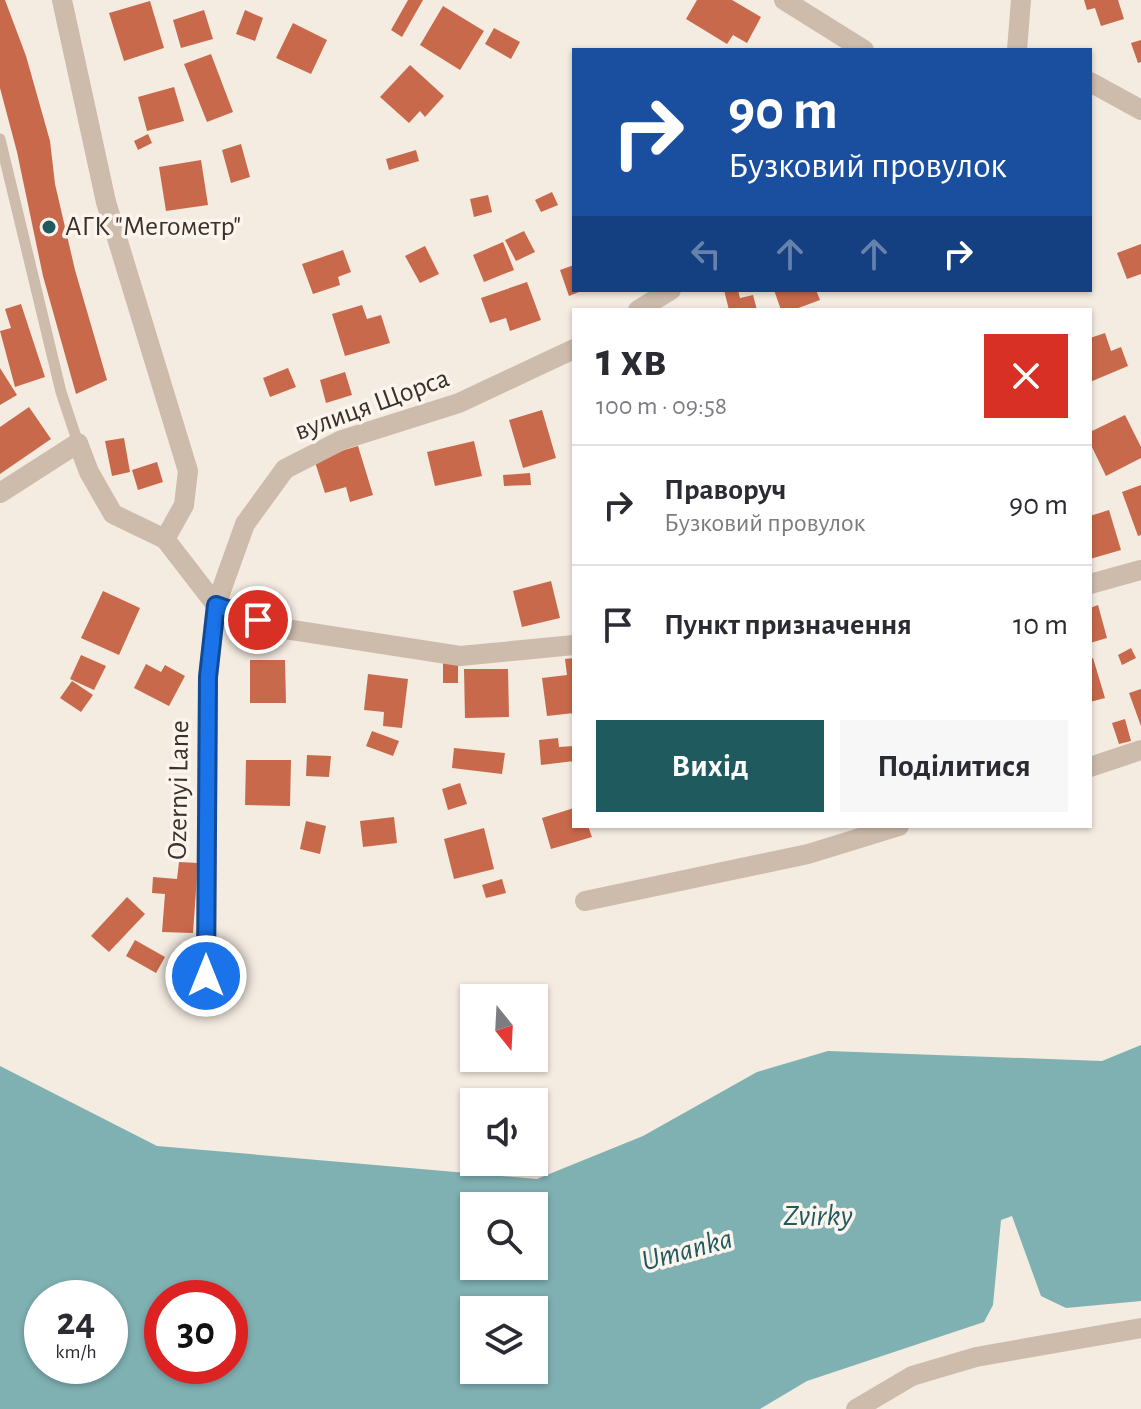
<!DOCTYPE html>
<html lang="uk">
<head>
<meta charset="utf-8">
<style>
  :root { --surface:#fff; --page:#f7f7f7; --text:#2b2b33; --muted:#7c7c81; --line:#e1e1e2; --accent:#1f5a5e }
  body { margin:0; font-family:"Alegreya Sans",sans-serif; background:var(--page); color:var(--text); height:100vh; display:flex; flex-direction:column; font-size:30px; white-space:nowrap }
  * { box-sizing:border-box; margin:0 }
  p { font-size:26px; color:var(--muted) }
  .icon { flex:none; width:44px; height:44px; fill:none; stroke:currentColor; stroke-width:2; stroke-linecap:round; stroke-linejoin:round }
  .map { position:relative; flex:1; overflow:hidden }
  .drawer { position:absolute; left:572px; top:308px; width:520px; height:520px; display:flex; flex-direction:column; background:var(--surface); border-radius:0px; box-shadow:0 2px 6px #0004 }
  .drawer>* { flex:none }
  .guide { position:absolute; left:572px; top:48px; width:520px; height:244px; border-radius:0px; box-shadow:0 2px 6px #0004; background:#1a4fa0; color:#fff; overflow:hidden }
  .needle { width:52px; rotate:162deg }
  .tools { position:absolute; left:460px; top:984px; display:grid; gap:16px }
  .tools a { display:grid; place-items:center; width:88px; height:88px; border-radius:0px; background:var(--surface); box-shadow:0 2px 6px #0004; font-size:40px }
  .speed { position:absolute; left:24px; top:1280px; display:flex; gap:16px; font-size:40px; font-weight:700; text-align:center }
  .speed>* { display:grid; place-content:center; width:104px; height:104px; border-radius:50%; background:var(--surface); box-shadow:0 2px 6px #0004; line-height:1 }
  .speed small { font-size:20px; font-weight:400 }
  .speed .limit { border:12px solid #d22; background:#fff; color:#111 }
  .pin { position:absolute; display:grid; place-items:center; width:68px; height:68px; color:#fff; margin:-34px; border:4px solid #fff; border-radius:50%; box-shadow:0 2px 8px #0007 }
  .me { position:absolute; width:88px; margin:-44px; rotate:0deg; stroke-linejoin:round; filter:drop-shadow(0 0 6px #0008) }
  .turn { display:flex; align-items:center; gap:28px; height:168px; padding:0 24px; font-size:36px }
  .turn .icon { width:104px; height:104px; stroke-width:2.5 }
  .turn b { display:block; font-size:56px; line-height:68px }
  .lanes { display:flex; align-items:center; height:76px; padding:0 24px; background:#0003; justify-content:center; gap:40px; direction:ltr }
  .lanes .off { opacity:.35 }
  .round { display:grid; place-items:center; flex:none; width:84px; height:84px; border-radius:0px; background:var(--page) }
  .head { display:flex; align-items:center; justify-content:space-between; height:136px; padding:0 24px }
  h1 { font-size:48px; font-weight:600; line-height:60px }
  .action { display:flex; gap:16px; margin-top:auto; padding:16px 24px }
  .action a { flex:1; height:92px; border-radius:0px; background:var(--accent); color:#fff; font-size:32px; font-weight:600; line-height:92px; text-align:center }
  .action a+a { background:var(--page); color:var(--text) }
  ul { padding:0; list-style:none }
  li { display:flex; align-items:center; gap:24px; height:120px; padding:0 24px; border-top:2px solid var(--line) }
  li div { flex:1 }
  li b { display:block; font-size:30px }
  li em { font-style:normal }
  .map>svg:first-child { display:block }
</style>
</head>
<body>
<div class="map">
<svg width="1141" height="1409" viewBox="0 0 1141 1409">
  <rect width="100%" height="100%" fill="#f4ebe1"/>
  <path fill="#7fb0b2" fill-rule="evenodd" d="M1141 1045V1301L1066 1308 1041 1296 1012 1216 1001 1220 993 1305 984 1322 807 1381 760 1409H0V1066L157 1146 537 1179 643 1136 757 1072 828 1051 1102 1061ZM474 1206H534V1266H474ZM42 1298H110V1366H42ZM162 1298H230V1366H162ZM474 1310H534V1370H474Z"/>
  <g fill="#c8694b">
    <path d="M0 0H5L26 56 50 141 55 184 75 270 107 380 76 394 43 276 17 152 0 88Z"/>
    <path d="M408 0H423L402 37 391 30Z"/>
    <path d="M697 0H732L761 17 747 43 733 35 727 44 686 19Z"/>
    <path d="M1084 0H1118L1124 19 1101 26 1095 8 1087 10Z"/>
    <path d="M150 1 164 48 124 61 109 13Z"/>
    <path d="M443 6 484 31 460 70 420 45Z"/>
    <path d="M204 10 213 39 181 48 173 20Z"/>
    <path d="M245 10 263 18 255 41 236 34Z"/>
    <path d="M293 23 327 40 311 74 276 58Z"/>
    <path d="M494 28 520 42 511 59 485 44Z"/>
    <path d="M1141 40V62L1138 63 1131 43Z"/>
    <path d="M211 54 233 112 207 122 184 64Z"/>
    <path d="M410 65 444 96 425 117 420 111 409 123 380 97Z"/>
    <path d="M174 87 184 121 147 131 138 97Z"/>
    <path d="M148 134 152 143 138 150 134 141Z"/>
    <path d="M241 144 250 177 231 183 222 150Z"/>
    <path d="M416 150 419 161 389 170 386 159Z"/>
    <path d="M201 160 208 205 166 211 159 167Z"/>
    <path d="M552 192 558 205 541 212 535 200Z"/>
    <path d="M488 195 492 212 474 217 470 199Z"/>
    <path d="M524 231 535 252 516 261 505 240Z"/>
    <path d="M503 242 514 270 484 282 473 255Z"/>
    <path d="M1141 244V274L1127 279 1117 253Z"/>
    <path d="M425 246 439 274 420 283 405 256Z"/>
    <path d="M343 250 351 272 338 277 340 285 313 294 302 264Z"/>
    <path d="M574 265V290H584L569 296 560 270Z"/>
    <path d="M527 282 541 320 510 331 506 318 490 323 481 298Z"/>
    <path d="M724 290H738L740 298 753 295 757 310H729Z"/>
    <path d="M774 290H816L820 300 793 310H781Z"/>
    <path d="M21 304 45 377 15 387 0 331 11 328 5 309Z"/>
    <path d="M362 305 367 319 381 315 390 343 345 356 332 314Z"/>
    <path d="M1105 333 1111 351 1121 347 1128 366 1090 382V338Z"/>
    <path d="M0 368 17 395 0 405Z"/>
    <path d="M288 368 296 387 270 397 263 378Z"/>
    <path d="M345 372 352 395 326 403 320 380Z"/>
    <path d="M29 407 51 439 0 474V427Z"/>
    <path d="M542 410 556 458 523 468 509 420Z"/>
    <path d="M1125 415 1141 447V458L1106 476 1090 443V432Z"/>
    <path d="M124 438 130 472 112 476 105 441Z"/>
    <path d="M474 441 482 476 435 486 427 452Z"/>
    <path d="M358 446 373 495 350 502 346 487 325 493 314 459Z"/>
    <path d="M157 462 163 482 138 490 132 470Z"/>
    <path d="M530 473 531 485 504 486 503 475Z"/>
    <path d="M1141 485V535L1138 536 1122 492Z"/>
    <path d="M1109 510 1121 550 1090 559V516Z"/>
    <path d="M551 581 560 618 522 627 513 591Z"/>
    <path d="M103 591 140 608 119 655 81 638Z"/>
    <path d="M1098 605 1107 638 1090 643V608Z"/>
    <path d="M1131 648 1136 658 1122 665 1118 655Z"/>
    <path d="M81 655 106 666 94 690 70 679Z"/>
    <path d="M574 658V713L547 716 542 678 567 675 565 659Z"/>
    <path d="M1093 658 1105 698 1090 702V659Z"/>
    <path d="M250 660H285L286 703H250Z"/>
    <rect x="443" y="662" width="15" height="21"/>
    <path d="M146 664 161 672 165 665 185 676 169 706 134 688Z"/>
    <path d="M464 669H508L509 717 465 718Z"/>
    <path d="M368 674 408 679 402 728 383 726 384 712 364 710Z"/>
    <path d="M72 681 93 695 81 712 60 698Z"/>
    <path d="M1141 689V726L1129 693Z"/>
    <path d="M1125 719 1131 741 1119 744 1112 723Z"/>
    <path d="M372 731 399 741 393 756 366 746Z"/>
    <path d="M558 738 559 747 574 746V761L541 765 539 740Z"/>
    <path d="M454 748 505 753 502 774 452 768Z"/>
    <path d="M307 755 331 756 329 777 306 776Z"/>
    <path d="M246 760H291L290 806 245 805Z"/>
    <path d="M460 783 467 804 448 810 442 789Z"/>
    <path d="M574 808V826H588L592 837 551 849 542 818Z"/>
    <path d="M394 817 397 843 363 847 360 821Z"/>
    <path d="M306 821 326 826 320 854 300 849Z"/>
    <path d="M484 828 494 869 454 879 444 839Z"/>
    <path d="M179 862 198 863 193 933 162 932 165 894 152 893 153 877 177 879Z"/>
    <path d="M502 879 506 893 486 898 482 885Z"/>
    <path d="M127 897 145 914 109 952 91 936Z"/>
    <path d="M135 940 165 957 156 973 126 956Z"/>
  </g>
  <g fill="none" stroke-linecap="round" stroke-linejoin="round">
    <path stroke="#cdbbac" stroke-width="11" d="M0 139 61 392 78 443"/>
    <g stroke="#cdbbac" stroke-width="20">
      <path d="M62 0 106 202 188 471 184 505 165 539"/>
      <path d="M784 0 864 50"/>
      <path d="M1017 50 1021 0"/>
      <path d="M1090 82 1141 110"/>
      <path d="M638 310 671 290"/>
      <path d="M0 493 78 443 89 472 113 514 165 539 216 605 279 628 460 656 574 645"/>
      <path d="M1090 584 1141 570"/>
      <path d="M1090 767 1141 750"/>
      <path d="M585 901 808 854 899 826"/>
      <path d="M206 976 208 677 216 605 245 524 285 469 342 440 459 403 574 349"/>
      <path d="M856 1409 912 1376 976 1357 1141 1328"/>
    </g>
  </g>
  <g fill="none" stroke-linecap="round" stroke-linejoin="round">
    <g stroke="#114b97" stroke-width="20">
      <path id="route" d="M206 976 208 677 216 605 258 620"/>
    </g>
    <use href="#route" stroke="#1a73e8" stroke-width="14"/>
  </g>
  <circle fill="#1f5a5e" stroke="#fbf5ee" stroke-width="3" cx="49" cy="227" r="8"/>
  <g text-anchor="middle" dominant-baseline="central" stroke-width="7" stroke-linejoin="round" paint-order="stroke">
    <g font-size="28" fill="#3b302b" stroke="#fbf5ee" text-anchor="start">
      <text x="65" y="227">АГК "Мегометр"</text>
    </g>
    <g font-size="28" fill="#3b302b" stroke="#fbf5ee">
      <text transform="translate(372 405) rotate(-20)">вулиця Щорса</text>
      <text transform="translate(179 790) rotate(-89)">Ozernyi Lane</text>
    </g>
    <g font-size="30" font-style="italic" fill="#1f5a5e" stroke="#fbf5ee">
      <text x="818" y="1216">Zvirky</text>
      <text transform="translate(687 1250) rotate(-15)">Umanka</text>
    </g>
  </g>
</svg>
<div class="tools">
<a><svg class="needle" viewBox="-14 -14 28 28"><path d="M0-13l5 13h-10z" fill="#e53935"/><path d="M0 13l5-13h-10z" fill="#7c7c81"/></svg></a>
<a><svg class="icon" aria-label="sound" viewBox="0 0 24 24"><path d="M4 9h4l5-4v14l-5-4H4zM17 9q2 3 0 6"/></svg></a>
<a><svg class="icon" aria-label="search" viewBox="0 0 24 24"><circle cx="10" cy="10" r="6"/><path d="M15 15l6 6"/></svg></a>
<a><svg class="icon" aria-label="layers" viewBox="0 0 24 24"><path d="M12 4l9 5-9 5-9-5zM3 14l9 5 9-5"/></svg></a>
</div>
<div class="speed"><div>24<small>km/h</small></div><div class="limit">30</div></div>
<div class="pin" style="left:258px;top:620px;background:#d93025"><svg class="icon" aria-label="arrive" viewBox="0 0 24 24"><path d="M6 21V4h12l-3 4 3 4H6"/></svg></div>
<svg class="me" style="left:206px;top:976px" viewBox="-20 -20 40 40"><circle r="17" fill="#1a73e8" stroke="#fff" stroke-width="3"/><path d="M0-11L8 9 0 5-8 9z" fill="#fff"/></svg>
<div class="guide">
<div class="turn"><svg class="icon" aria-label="right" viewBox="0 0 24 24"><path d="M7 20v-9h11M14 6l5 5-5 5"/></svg><div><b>90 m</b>Бузковий провулок</div></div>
<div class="lanes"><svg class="icon off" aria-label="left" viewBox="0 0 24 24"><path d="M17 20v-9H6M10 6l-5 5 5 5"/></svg><svg class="icon off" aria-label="ahead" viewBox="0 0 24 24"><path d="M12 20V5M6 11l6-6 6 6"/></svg><svg class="icon off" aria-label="ahead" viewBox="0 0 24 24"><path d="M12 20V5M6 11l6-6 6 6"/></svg><svg class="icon" aria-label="right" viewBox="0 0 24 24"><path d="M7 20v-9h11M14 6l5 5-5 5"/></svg></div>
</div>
<section class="drawer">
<div class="head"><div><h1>1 хв</h1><p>100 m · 09:58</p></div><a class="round" style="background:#d93025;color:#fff"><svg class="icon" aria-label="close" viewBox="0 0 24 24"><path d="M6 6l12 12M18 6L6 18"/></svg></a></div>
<ul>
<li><svg class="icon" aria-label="right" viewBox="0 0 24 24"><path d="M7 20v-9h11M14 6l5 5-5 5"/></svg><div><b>Праворуч</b><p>Бузковий провулок</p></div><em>90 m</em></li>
<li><svg class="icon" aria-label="arrive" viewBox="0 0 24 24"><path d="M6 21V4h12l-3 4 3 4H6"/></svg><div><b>Пункт призначення</b></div><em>10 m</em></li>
</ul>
<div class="action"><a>Вихід</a><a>Поділитися</a></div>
</section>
</div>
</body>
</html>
